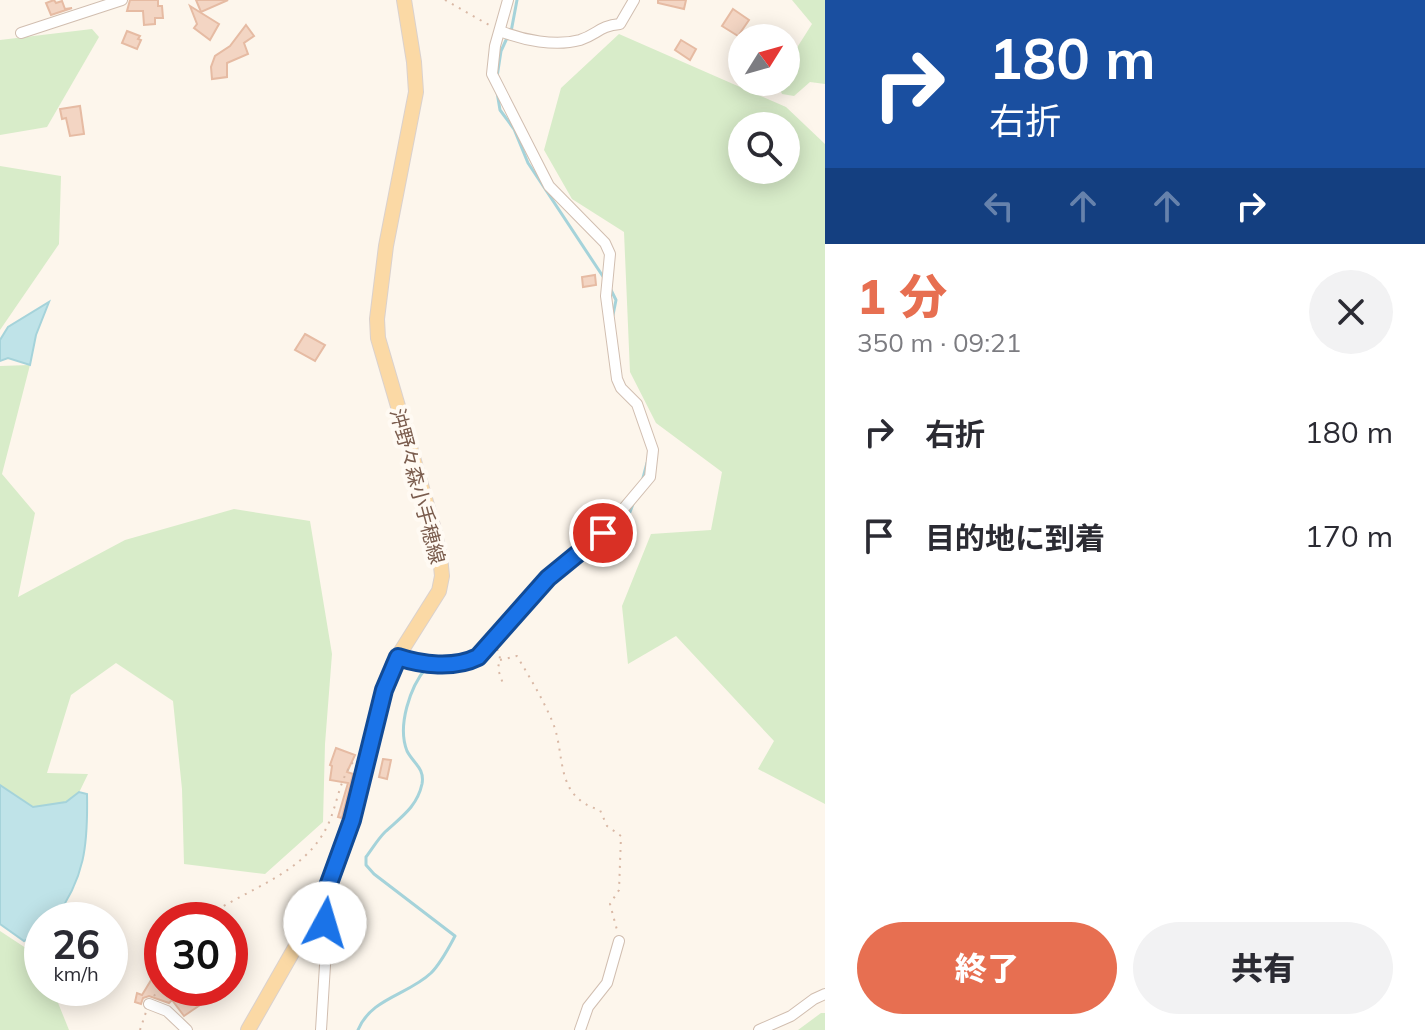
<!DOCTYPE html>
<html lang="ja">
<head>
<meta charset="utf-8">
<style>
  :root { --surface:#fff; --page:#f2f2f3; --text:#2b2b33; --muted:#7c7c81; --accent:#e76f51 }
  body { margin:0; font-family:Mulish,"Noto Sans JP",sans-serif; background:var(--page); color:var(--text); height:100vh; display:flex; flex-direction:column; font-size:30px; white-space:nowrap }
  * { box-sizing:border-box; margin:0 }
  p { font-size:26px; color:var(--muted) }
  .icon { flex:none; width:44px; height:44px; fill:none; stroke:currentColor; stroke-width:2; stroke-linecap:round; stroke-linejoin:round }
  .map { position:relative; flex:1; overflow:hidden }
  .side { display:flex; flex-direction:column; background:var(--surface); width:600px }
  .side>* { flex:none }
  .top-card { background:#1a4fa0; color:#fff; overflow:hidden }
  .needle { width:52px; rotate:53deg }
  .fabs { position:absolute; left:728px; top:24px; display:grid; gap:16px }
  .fabs a { display:grid; place-items:center; width:72px; height:72px; border-radius:50%; background:var(--surface); box-shadow:0 4px 20px #0003; font-size:40px }
  .speed { position:absolute; left:24px; top:902px; display:flex; gap:16px; font-size:40px; font-weight:700; text-align:center }
  .speed>* { display:grid; place-content:center; width:104px; height:104px; border-radius:50%; background:var(--surface); box-shadow:0 4px 20px #0003; line-height:1 }
  .speed small { font-size:20px; font-weight:400 }
  .speed .limit { border:12px solid #d22; background:#fff; color:#111 }
  .pin { position:absolute; display:grid; place-items:center; width:68px; height:68px; color:#fff; margin:-34px; border:4px solid #fff; border-radius:50%; box-shadow:0 2px 8px #0007 }
  .me { position:absolute; width:88px; margin:-44px; rotate:6deg; stroke-linejoin:round; filter:drop-shadow(0 0 6px #0008) }
  .turn { display:flex; align-items:center; gap:28px; height:168px; padding:0 32px; font-size:36px }
  .turn .icon { width:104px; height:104px; stroke-width:2.5 }
  .turn b { display:block; font-size:56px; line-height:68px }
  .lanes { display:flex; align-items:center; height:76px; padding:0 32px; background:#0003; justify-content:center; gap:40px; direction:ltr }
  .lanes .off { opacity:.35 }
  .round { display:grid; place-items:center; flex:none; width:84px; height:84px; border-radius:42px; background:var(--page) }
  .summary { display:flex; align-items:center; justify-content:space-between; height:136px; padding:0 32px }
  h1 { font-size:48px; font-weight:800; line-height:60px; color:var(--accent) }
  .action { display:flex; gap:16px; margin-top:auto; padding:16px 32px }
  .action a { flex:1; height:92px; border-radius:48px; background:var(--accent); color:#fff; font-size:32px; font-weight:800; line-height:92px; text-align:center }
  .action a+a { background:var(--page); color:var(--text) }
  ul { padding:0; list-style:none }
  li { display:flex; align-items:center; gap:24px; height:104px; padding:0 32px }
  li div { flex:1 }
  li b { display:block; font-size:30px }
  li em { font-style:normal }
  main { display:flex; flex:1; min-height:0 }
  .map>svg:first-child { display:block }
</style>
</head>
<body>
<main>
<div class="map">
<svg width="825" height="1030" viewBox="0 0 825 1030">
  <rect width="100%" height="100%" fill="#fdf6ec"/>
  <g fill="#d8ecc9" fill-rule="evenodd">
    <path d="M792 0H825V84L810 82 794 96 782 94 777 82H786V65L812 24Z"/>
    <path d="M92 29 99 37 47 127 0 135V40Z"/>
    <path d="M619 34 786 107 825 144V804L758 769 774 741 676 636 628 664 622 606 651 534 711 530 722 472 656 423 630 372 624 232 572 199 544 150 561 88ZM742 126H786V170H742Z"/>
    <path d="M0 166 61 176 59 244 0 330Z"/>
    <path d="M30 365 2 474 35 513 18 597 125 540 234 509 310 521 332 654 325 744 323 822 265 874 184 864 182 789 173 701 116 663 71 695 47 773 88 774 72 807H20L0 793V366Z"/>
    <path d="M0 931 41 958 42 988H52L69 1030H0Z"/>
    <path d="M821 1013H825V1030H798Z"/>
  </g>
  <g fill="#bfe3e8" stroke="#a5d3da" stroke-width="2">
    <path d="M49 302 36 335 30 365 8 358 0 361V340L8 327Z"/>
    <path d="M0 785 33 807 66 802 79 792 87 794C88 845 85 878 54 920H42V934L24 941 0 924Z"/>
  </g>
  <g fill="none" stroke-linecap="round" stroke-linejoin="round">
    <g stroke="#a5d3da" stroke-width="3">
      <path d="M511 32 517 0"/>
      <path d="M497 77 501 51 507 38"/>
      <path d="M497 92 500 110 514 129 528 163 604 278"/>
      <path d="M610 288 616 300 613 315"/>
      <path d="M643 478 647 463"/>
      <path d="M620 519 630 512 633 504"/>
      <path d="M442 660 465 656 479 648 504 616 533 588"/>
      <path d="M358 1030C371 998 408 995 431 973 441 963 448 949 455 936L374 874 366 865V857C372 849 378 839 385 832 401 817 417 807 422 784 425 768 413 763 407 751 397 726 410 687 426 668"/>
    </g>
  </g>
  <g fill="#f3d5c3" stroke="#e6bba3" stroke-width="2">
    <path d="M54 0 56 3 62 1 65 9 72 8 51 15 46 3Z"/>
    <path d="M130 0H158V6H162L163 18H155V24L144 25 143 11H127Z"/>
    <path d="M196 0H228L201 12Z"/>
    <path d="M658 0H686L684 9 658 3Z"/>
    <path d="M190 6 219 24 210 40 194 28 197 24Z"/>
    <path d="M733 9 749 20 738 36 722 26Z"/>
    <path d="M246 25 254 36 244 43 248 54 227 63V77L212 79 211 67 215 56 230 46Z"/>
    <path d="M127 31 140 36 138 39 141 40 137 49 122 43Z"/>
    <path d="M681 40 696 49 690 60 675 50Z"/>
    <path d="M80 106 84 134 70 136 66 118 62 119 60 109Z"/>
    <path d="M595 275 596 285 583 287 582 277Z"/>
    <path d="M305 334 325 345 315 361 295 350Z"/>
    <path d="M336 748 355 755 347 772 353 774 342 818 338 817 348 783 330 780 332 766 330 765Z"/>
    <path d="M383 759 391 760 387 779 379 777Z"/>
    <path d="M162 962V988H193L203 1003 184 1016 172 1000 169 1003 149 996 143 998 141 1004 135 1002 137 993 142 995Z"/>
  </g>
  <g fill="none" stroke-linecap="round" stroke-linejoin="round">
    <g stroke="#d1beb0" stroke-width="12">
      <g id="minor">
        <path d="M500 31C523 40 555 47 580 40 598 34 599 26 620 24L634 0"/>
        <path d="M21 33 122 0"/>
        <path d="M398 657C422 665 454 669 478 657L548 578 603 533 650 477 653 450 637 404 621 388 617 379 606 296 610 254 605 243 549 186 492 74 495 46 508 0"/>
        <path d="M149 1004 167 1011 187 1030"/>
        <path d="M321 1030 326 949 324 900"/>
        <path d="M580 1030 588 1007 607 983 619 941"/>
        <path d="M759 1030 791 1016 814 999 825 994"/>
      </g>
    </g>
    <g stroke="#dad1cd" stroke-width="16">
      <path id="major" d="M248 1030 324 897 352 820 384 690 393 664 439 591 442 576 440 556 433 526 378 338 377 319 386 246 416 92 414 62 404 0"/>
    </g>
    <g stroke="#d9b8a5" stroke-width="2" stroke-dasharray="2 6" stroke-linecap="butt">
      <path d="M445 0 489 25"/>
      <path d="M497 649 500 656 498 669 503 684"/>
      <path d="M500 660 517 656C530 678 543 699 553 723 566 756 554 797 600 810L607 826 621 836 619 890 610 904 617 930"/>
      <path d="M217 920 222 907C263 883 311 867 330 820 338 800 340 779 353 762"/>
      <path d="M154 996 162 984"/>
      <path d="M140 1030 146 1012"/>
    </g>
    <use href="#minor" stroke="#fff" stroke-width="10"/>
    <use href="#major" stroke="#fbd9a5" stroke-width="14"/>
  </g>
  <g fill="none" stroke-linecap="round" stroke-linejoin="round">
    <g stroke="#114b97" stroke-width="20">
      <path id="route" d="M325 923 324 897 352 820 384 690 398 657C422 665 454 669 478 657L548 578 603 533"/>
    </g>
    <use href="#route" stroke="#1a73e8" stroke-width="14"/>
  </g>
  <g text-anchor="middle" dominant-baseline="central" stroke-width="8" stroke-linejoin="round" paint-order="stroke">
    <g font-size="20" fill="#7a5c4d" stroke="#fffaf3">
      <text transform="translate(418 486) rotate(75)">沖野々森小手穂線</text>
    </g>
  </g>
</svg>
<div class="fabs">
<a><svg class="needle" viewBox="-14 -14 28 28"><path d="M0-13l5 13h-10z" fill="#e53935"/><path d="M0 13l5-13h-10z" fill="#7c7c81"/></svg></a>
<a><svg class="icon" aria-label="search" viewBox="0 0 24 24"><circle cx="10" cy="10" r="6"/><path d="M15 15l6 6"/></svg></a>
</div>
<div class="speed"><div>26<small>km/h</small></div><div class="limit">30</div></div>
<div class="pin" style="left:603px;top:533px;background:#d93025"><svg class="icon" aria-label="arrive" viewBox="0 0 24 24"><path d="M6 21V4h12l-3 4 3 4H6"/></svg></div>
<svg class="me" style="left:325px;top:923px" viewBox="-20 -20 40 40"><circle r="19" fill="#fff"/><path d="M0-13L10 11 0 6-10 11z" fill="#1a73e8"/></svg>
</div>
<section class="side">
<div class="top-card">
<div class="turn"><svg class="icon" aria-label="right" viewBox="0 0 24 24"><path d="M7 20v-9h11M14 6l5 5-5 5"/></svg><div><b>180 m</b>右折</div></div>
<div class="lanes"><svg class="icon off" aria-label="left" viewBox="0 0 24 24"><path d="M17 20v-9H6M10 6l-5 5 5 5"/></svg><svg class="icon off" aria-label="ahead" viewBox="0 0 24 24"><path d="M12 20V5M6 11l6-6 6 6"/></svg><svg class="icon off" aria-label="ahead" viewBox="0 0 24 24"><path d="M12 20V5M6 11l6-6 6 6"/></svg><svg class="icon" aria-label="right" viewBox="0 0 24 24"><path d="M7 20v-9h11M14 6l5 5-5 5"/></svg></div>
</div>
<div class="summary"><div><h1>1 分</h1><p>350 m · 09:21</p></div><a class="round"><svg class="icon" aria-label="close" viewBox="0 0 24 24"><path d="M6 6l12 12M18 6L6 18"/></svg></a></div>
<ul>
<li><svg class="icon" aria-label="right" viewBox="0 0 24 24"><path d="M7 20v-9h11M14 6l5 5-5 5"/></svg><div><b>右折</b></div><em>180 m</em></li>
<li><svg class="icon" aria-label="arrive" viewBox="0 0 24 24"><path d="M6 21V4h12l-3 4 3 4H6"/></svg><div><b>目的地に到着</b></div><em>170 m</em></li>
</ul>
<div class="action"><a>終了</a><a>共有</a></div>
</section>
</main>
</body>
</html>
